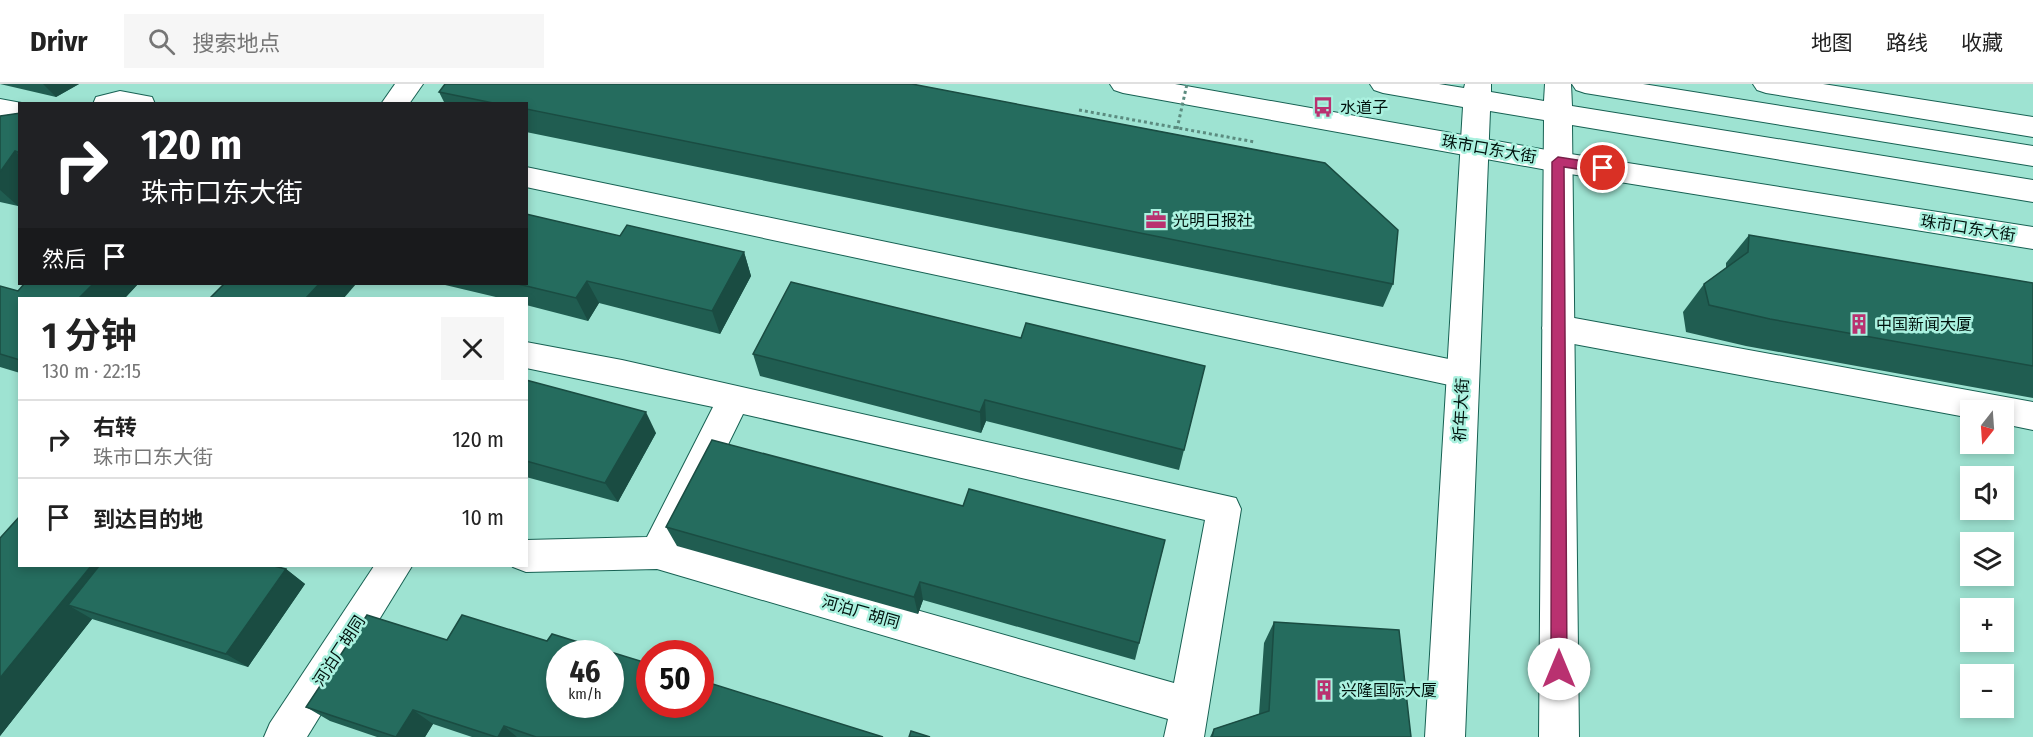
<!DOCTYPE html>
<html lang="zh">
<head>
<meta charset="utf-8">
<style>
  :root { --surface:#fff; --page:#f6f6f6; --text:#222; --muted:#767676; --line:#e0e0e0 }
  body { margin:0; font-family:"Fira Sans Condensed","Noto Sans SC",sans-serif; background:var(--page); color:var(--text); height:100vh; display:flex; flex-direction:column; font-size:22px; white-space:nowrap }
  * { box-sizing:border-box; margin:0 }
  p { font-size:20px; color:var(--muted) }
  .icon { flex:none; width:33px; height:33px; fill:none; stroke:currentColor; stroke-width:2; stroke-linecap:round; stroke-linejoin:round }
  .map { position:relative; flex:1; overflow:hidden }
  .side { position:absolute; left:18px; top:213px; width:510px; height:270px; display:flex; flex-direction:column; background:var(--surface); border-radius:0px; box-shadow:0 3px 9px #0003 }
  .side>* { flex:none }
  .banner { position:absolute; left:18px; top:18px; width:510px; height:183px; border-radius:0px; box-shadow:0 3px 9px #0003; background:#202124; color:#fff; overflow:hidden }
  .needle { width:39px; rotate:197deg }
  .fabs { position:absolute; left:1960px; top:316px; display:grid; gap:12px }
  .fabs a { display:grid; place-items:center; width:54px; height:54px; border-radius:0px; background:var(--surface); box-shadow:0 3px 9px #0003; font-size:30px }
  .speed { position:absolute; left:546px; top:556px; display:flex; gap:12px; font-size:30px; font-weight:700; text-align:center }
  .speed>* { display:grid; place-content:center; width:78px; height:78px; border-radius:50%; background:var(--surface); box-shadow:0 3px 9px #0003; line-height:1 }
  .speed small { font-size:15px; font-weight:400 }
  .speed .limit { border:9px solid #d22; background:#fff; color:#111 }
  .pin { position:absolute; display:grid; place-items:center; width:51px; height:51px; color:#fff; margin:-26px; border:3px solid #fff; border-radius:50%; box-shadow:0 2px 6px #0007 }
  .me { position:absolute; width:66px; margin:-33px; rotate:0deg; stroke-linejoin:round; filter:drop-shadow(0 0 4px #0008) }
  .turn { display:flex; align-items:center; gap:21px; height:126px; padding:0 24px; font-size:27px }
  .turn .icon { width:78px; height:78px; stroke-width:2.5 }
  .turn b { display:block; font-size:42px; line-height:51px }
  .then { display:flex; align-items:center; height:57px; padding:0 24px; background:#0003; gap:12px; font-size:22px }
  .round { display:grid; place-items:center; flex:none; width:63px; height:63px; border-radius:0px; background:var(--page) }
  .summary { display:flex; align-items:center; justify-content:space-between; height:102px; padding:0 24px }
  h1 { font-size:36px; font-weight:700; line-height:45px }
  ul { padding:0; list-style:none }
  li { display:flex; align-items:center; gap:18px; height:78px; padding:0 24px; border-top:2px solid var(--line) }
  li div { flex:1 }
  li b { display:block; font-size:22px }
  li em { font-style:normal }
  header { display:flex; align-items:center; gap:36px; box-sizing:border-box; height:84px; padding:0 30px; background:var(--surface); border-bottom:2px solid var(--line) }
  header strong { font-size:28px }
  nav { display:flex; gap:33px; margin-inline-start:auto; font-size:21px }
  .search { width:420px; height:54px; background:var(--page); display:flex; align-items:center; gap:15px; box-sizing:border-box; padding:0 21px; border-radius:0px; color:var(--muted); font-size:22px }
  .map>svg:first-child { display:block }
</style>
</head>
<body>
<header>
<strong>Drivr</strong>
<div class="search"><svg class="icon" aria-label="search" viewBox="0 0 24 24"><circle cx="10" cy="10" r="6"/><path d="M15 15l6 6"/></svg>搜索地点</div>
<nav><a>地图</a><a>路线</a><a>收藏</a></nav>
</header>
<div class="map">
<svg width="2033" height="653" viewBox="0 0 2033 653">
  <rect width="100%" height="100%" fill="#9ee3d2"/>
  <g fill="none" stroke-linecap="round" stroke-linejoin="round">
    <g stroke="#176153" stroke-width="2">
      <g id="minor">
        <path d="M395 0H423L409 20H381Z"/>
        <path d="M1110 0H1175L1558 68 2033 143V165L1558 88 1123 9 1114 6Z"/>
        <path d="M1753 0H1823L2033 33V53L1766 9 1757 6Z"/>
        <path d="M120 7 152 13 155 20H93L96 13Z"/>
        <path d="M0 15 27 20H20V36L0 33Z"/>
        <path d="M526 83 1463 278 1474 282 1479 291 1474 300 1463 304 526 103Z"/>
        <path d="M1558 231 2033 318V346L2004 340V327H1971V334L1558 257 1547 253 1542 244 1547 235Z"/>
        <path d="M526 258 622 276 1236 414 1241 425 1204 653H1164L1168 635 657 485 526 488 513 483 512 482H526V456L647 453 713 323 526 284ZM743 330 1205 436 1174 599 680 459Z"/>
        <path d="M374 482H412L307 653H264L270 639Z"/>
      </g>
    </g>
    <g stroke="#176153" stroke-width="2">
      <g id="major">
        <path d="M1370 0H1439L1464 4 1465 0H1491V8L1544 17 1545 0H1571L1572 22 2033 96V118L1572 41 1579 653H1539L1544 36 1490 27 1465 653H1425L1463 23 1383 9 1374 6Z"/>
        <path d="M1572 0H1643L2033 62V82L1585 9 1576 6Z"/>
      </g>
    </g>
    <path stroke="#5b8b7f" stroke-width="3" stroke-dasharray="3 3" stroke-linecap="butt" d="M1079 26 1255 58"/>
    <use href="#minor" fill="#fff" fill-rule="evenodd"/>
    <use href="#major" fill="#fff" fill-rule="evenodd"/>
    <path stroke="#5b8b7f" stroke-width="3" stroke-dasharray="3 3" stroke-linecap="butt" d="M1177 45 1187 0"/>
  </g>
  <g fill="#205d51">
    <path d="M0 0H79L56 13Z"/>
    <path d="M445 0H912L1325 79 1398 146 1393 200 1383 223 526 48V20H445L439 8Z"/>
    <path d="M20 29V120L18 122 0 118V32Z"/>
    <path d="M1749 151 2033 199V314L1746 262 1686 248 1683 228 1704 200 1726 184V179Z"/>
    <path d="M620 152 744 168 751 192 720 250 599 219 588 237 526 221V214H500L441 200H526Z"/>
    <path d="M24 200H138L125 214H20V289L0 283V202L18 207Z"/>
    <path d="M1021 254 1205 282 1179 386 986 337 981 349 760 292 753 270Z"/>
    <path d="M526 296 656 349 618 418 526 393Z"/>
    <path d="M963 422 1165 456 1135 576 923 516 918 530 677 462 666 443Z"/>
    <path d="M20 432 286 485 305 500 248 583 92 535 0 652Z"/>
    <path d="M1274 538 1411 653H1210L1214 645 1259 630 1264 559Z"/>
    <path d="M447 556 547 557 883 653H472L433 640 425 653H377L330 637 306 623Z"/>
  </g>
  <g fill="#1a4c42">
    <path d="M43 0H79L56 13Z"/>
    <path d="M15 67 20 72V120L18 122 0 106V88Z"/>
    <path d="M744 168 751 192 720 250 712 227Z"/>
    <path d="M587 197 599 219 588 237 576 214Z"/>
    <path d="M93 200H138L125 214H79Z"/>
    <path d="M319 200H356L344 214H306Z"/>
    <path d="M985 316 986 337 981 349 980 328Z"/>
    <path d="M646 328 656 349 618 418 605 399Z"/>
    <path d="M91 482H134L68 521 92 535 0 652V594Z"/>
    <path d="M286 485 305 500 248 583 226 570Z"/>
    <path d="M920 498 923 516 918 530 914 513Z"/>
    <path d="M413 626 433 640 425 653H396Z"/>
    <path d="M504 642 517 653H498Z"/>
  </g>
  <g fill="#256c5e" stroke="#1a4c42" stroke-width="1.5" fill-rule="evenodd">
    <path d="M445 0H912L1325 79 1398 146 1393 200 526 25V20H498L439 8Z"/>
    <path d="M20 29V69L15 67 0 88V32Z"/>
    <path d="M526 130 620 152 627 141 744 168 712 227 587 197 576 214 518 200H526Z"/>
    <path d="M1749 151 2033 199V282L1770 235 1709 221 1704 200 1748 168Z"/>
    <path d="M791 198 1021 254 1026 239 1205 282 1184 366 985 316 980 328 753 270Z"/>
    <path d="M24 200H93L79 214H20V276L0 270V202L18 207Z"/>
    <path d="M224 200H319L306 214H210Z"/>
    <path d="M526 296 646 328 605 399 526 377Z"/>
    <path d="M712 356 963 422 969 405 1165 456 1139 559 920 498 914 513 666 443Z"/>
    <path d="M20 432V482H91L0 594V454Z"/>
    <path d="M99 482H274L286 485 226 570 68 521Z"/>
    <path d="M367 531 447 556 462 531 547 557 552 550 650 580V621H700V596L883 653H536L504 642 498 653H496L413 626 396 653 306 623ZM560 570H610V621H560Z"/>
    <path d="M1274 538 1399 546 1411 653H1212L1214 645 1269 627Z"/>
    <path d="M911 647 930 653H909Z"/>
  </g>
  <path fill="#b93170" stroke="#782049" stroke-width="1.5" d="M1558 73 1603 80 1609 84 1603 89 1564 83 1567 585 1564 590 1559 592 1553 590 1551 585 1552 78Z"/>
  <defs>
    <g id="bus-bare" transform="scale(1.62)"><path d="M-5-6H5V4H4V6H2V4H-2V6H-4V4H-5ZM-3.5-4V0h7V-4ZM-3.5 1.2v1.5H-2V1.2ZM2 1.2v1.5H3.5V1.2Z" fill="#b93170" stroke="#aaf1df" stroke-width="2.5" paint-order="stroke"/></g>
    <g id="office-bare" transform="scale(1.62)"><path d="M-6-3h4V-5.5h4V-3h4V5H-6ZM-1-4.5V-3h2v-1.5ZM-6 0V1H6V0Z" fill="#b93170" stroke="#aaf1df" stroke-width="2.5" paint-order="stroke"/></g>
    <g id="building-bare" transform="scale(1.62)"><path d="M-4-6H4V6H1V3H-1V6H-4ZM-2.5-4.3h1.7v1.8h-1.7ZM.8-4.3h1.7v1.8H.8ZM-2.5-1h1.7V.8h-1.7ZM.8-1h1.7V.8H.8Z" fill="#b93170" stroke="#aaf1df" stroke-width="2.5" paint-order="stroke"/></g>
  </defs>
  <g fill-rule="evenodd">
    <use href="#bus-bare" x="1323" y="23"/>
    <use href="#office-bare" x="1156" y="136"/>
    <use href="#building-bare" x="1859" y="240"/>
    <use href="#building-bare" x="1324" y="606"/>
  </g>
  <g text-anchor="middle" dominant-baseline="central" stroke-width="5" stroke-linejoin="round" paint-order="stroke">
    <g font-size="16" fill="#00120d" stroke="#aaf1df" text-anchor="start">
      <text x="1340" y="23">水道子</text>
      <text x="1173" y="136">光明日报社</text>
      <text x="1876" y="240">中国新闻大厦</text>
      <text x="1341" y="606">兴隆国际大厦</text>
    </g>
    <g font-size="16" fill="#00120d" stroke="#aaf1df">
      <text transform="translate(1489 65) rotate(10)">珠市口东大街</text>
      <text transform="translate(1968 144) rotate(9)">珠市口东大街</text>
      <text transform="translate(1461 326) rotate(-87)">祈年大街</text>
      <text transform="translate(861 528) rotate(16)">河泊厂胡同</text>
      <text transform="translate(339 567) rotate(-57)">河泊厂胡同</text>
    </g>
  </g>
</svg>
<div class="fabs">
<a><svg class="needle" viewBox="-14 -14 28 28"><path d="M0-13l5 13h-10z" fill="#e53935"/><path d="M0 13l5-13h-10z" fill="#767676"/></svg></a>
<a><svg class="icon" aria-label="sound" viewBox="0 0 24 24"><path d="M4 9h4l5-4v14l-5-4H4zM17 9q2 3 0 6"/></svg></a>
<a><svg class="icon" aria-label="layers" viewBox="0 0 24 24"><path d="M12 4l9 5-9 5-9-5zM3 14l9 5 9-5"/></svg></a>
<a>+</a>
<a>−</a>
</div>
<div class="speed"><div>46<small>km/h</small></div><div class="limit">50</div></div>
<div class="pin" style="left:1603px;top:84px;background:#d93025"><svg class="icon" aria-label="arrive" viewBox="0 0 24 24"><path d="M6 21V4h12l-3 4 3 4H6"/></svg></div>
<svg class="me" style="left:1559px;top:585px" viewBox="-20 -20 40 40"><circle r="19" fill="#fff"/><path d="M0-13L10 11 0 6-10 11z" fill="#b93170"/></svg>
<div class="banner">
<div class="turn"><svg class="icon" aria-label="right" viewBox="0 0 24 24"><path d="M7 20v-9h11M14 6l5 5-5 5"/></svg><div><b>120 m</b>珠市口东大街</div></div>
<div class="then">然后<svg class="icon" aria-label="arrive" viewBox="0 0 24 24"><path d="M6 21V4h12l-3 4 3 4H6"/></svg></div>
</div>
<section class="side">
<div class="summary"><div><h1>1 分钟</h1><p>130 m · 22:15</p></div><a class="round"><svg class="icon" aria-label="close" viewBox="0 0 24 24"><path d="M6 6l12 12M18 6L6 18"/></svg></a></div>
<ul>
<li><svg class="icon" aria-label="right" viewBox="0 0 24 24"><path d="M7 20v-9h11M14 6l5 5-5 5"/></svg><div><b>右转</b><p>珠市口东大街</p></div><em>120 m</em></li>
<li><svg class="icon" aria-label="arrive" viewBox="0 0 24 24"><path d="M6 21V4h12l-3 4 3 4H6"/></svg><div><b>到达目的地</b></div><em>10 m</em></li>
</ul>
</section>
</div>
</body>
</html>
